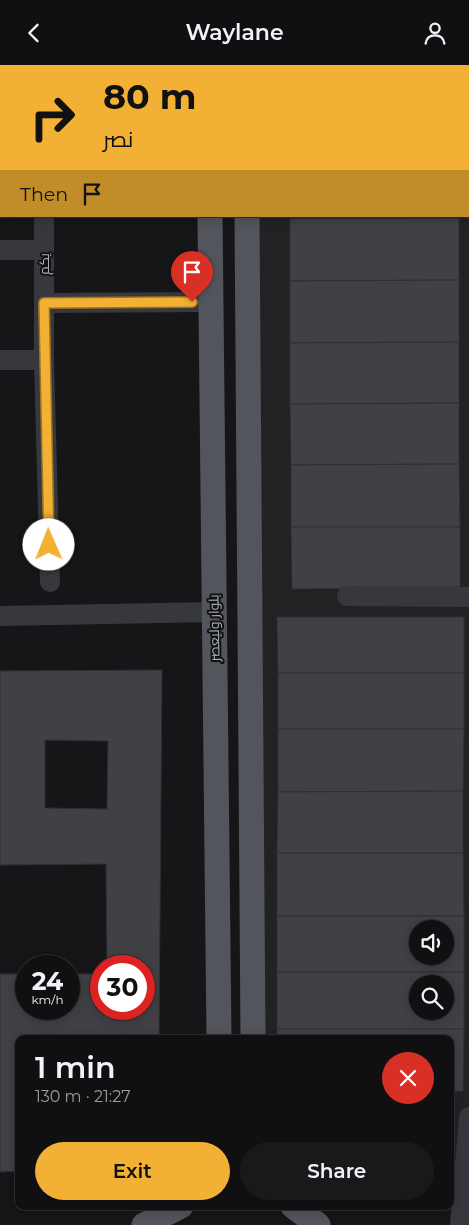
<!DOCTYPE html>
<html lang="en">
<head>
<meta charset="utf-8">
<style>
  :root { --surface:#101012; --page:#19191b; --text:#f1f3f6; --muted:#9c9d9f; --line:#303032; --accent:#f2b134 }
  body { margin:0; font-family:Montserrat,Cairo,sans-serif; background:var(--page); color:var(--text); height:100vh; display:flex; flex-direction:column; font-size:19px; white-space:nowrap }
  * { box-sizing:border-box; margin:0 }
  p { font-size:16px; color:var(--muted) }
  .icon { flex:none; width:28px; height:28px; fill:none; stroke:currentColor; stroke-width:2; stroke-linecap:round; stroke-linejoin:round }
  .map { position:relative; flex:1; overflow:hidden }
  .sheet { position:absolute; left:15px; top:970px; width:439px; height:175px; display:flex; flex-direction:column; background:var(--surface); border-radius:10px; box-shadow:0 2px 12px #0003,0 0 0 1px var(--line) }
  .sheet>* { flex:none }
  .guide { position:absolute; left:0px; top:0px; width:470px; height:152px; box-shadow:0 2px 12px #0003,0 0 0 1px var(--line); background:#f2b134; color:#111; overflow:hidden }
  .buttons { position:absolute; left:409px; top:855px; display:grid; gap:10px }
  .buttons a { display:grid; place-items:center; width:45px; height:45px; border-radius:50%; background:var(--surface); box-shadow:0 2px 12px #0003,0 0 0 1px var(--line); font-size:25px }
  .speed { position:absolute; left:15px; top:890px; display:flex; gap:10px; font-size:25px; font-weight:700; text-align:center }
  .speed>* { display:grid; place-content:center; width:65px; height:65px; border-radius:50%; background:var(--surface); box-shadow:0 2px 12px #0003,0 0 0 1px var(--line); line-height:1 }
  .speed small { font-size:12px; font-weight:400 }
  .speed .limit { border:8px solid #d22; background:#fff; color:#111 }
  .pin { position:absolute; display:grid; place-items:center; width:42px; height:42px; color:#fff; margin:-51px -21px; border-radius:50% 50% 50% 0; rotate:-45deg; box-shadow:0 0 5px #0007 }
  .pin .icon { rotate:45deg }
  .me { position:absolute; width:55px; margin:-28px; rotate:359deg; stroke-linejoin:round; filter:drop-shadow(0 0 4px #0008) }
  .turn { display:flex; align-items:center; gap:18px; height:105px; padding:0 20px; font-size:22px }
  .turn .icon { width:65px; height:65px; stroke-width:2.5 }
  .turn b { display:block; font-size:35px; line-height:42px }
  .then { display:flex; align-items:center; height:48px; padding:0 20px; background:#0003; gap:10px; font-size:19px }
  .round { display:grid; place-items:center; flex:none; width:52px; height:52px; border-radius:26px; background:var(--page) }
  .overview { display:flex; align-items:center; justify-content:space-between; height:85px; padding:0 20px }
  h1 { font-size:30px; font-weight:600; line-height:38px }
  .primary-button { display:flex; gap:10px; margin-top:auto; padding:10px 20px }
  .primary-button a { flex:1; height:58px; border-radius:30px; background:var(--accent); color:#111; font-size:20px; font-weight:600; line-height:58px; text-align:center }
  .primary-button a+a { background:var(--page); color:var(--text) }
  header { display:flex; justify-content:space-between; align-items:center; height:65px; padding:0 20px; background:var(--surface); font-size:22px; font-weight:600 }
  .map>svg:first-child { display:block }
</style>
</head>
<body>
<header><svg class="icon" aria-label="back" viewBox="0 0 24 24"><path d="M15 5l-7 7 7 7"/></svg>Waylane<svg class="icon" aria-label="person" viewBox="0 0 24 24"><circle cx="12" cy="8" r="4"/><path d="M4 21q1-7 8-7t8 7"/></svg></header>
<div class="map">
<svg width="469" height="1160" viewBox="0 0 469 1160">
  <rect width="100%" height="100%" fill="#161618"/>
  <path fill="#222225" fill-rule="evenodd" d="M258 0H469V1119H450V974H265L259 151H469V1ZM418 864H445V891H418ZM418 919H445V946H418Z"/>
  <g fill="#404145" stroke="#303034" fill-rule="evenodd">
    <rect x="287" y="0" width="126" height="1"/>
    <path d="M290 151H459V153L290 154Z"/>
    <path d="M459 153V215L290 216V154Z"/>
    <path d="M459 215V277L290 278V216Z"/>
    <path d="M459 277V338L290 339V278Z"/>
    <path d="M459 338V399L291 400 290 339Z"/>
    <path d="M459 399 460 462H291V400Z"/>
    <path d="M291 462H460V522L292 524Z"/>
    <path d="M277 552H464V608H278Z"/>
    <path d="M162 605 159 974H19V1106L0 1107V909H26V944H69V909H101V944H144V901H107L106 799 0 800V606ZM45 675 108 676 107 744 45 743Z"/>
    <rect x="278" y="608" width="186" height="56"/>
    <path d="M278 664H464L463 726 278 727Z"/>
    <path d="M463 726V788H277L278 727Z"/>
    <path d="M277 788H463L464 851H277Z"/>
    <path d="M277 851H464V907H277ZM418 864H445V891H418Z"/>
    <path d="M277 907H464V964H277ZM418 919H445V946H418Z"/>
    <path d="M277 964H464L463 1026H450V974H277Z"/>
  </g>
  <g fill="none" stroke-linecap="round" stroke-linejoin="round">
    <g stroke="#37383d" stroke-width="20">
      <path d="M42 0V1"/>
      <path d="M44 151V295L50 517"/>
      <path d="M0 185H44"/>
      <path d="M44 238 211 237"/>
      <path d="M0 295H44"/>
      <path d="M347 531 469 532"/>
      <path d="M0 551 214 547"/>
      <path d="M460 1160 469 1052"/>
    </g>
    <g stroke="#53555c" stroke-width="25">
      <path d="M209 0V1"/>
      <path d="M246 0V1"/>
      <path d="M210 151 219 974"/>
      <path d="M247 151 253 974"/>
      <path d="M293 1141 318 1160"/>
      <path d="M144 1160 181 1141"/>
    </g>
  </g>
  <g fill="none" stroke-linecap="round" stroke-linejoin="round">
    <g stroke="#9d7322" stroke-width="12">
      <path id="route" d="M49 480 44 238 192 237"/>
    </g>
    <use href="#route" stroke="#f2b134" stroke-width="9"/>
  </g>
  <g text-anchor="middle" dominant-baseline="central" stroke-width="4" stroke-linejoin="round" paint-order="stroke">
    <g font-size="14" fill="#a8adb8" stroke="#111113">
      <text transform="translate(44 199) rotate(-90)">یکم</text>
      <text transform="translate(214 563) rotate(-91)">بلوار ولیعصر</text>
    </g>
  </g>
</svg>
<div class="buttons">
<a><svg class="icon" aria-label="sound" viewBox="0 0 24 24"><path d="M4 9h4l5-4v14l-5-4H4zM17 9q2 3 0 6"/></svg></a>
<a><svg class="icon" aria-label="search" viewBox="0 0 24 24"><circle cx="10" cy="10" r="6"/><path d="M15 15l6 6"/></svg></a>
</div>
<div class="speed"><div>24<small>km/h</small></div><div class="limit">30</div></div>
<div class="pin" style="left:192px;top:237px;background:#d93025"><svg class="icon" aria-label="arrive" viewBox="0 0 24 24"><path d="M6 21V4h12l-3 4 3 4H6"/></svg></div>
<svg class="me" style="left:49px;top:480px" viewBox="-20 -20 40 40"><circle r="19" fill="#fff"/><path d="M0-13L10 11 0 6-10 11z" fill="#f2b134"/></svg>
<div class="guide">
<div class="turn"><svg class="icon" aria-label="right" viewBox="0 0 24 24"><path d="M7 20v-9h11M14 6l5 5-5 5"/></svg><div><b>80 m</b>نصر</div></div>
<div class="then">Then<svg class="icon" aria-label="arrive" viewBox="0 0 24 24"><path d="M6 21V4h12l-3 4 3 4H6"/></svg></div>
</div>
<section class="sheet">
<div class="overview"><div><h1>1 min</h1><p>130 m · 21:27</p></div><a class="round" style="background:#d93025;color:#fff"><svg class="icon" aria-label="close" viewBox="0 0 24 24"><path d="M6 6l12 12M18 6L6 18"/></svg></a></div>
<div class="primary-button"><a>Exit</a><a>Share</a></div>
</section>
</div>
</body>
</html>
